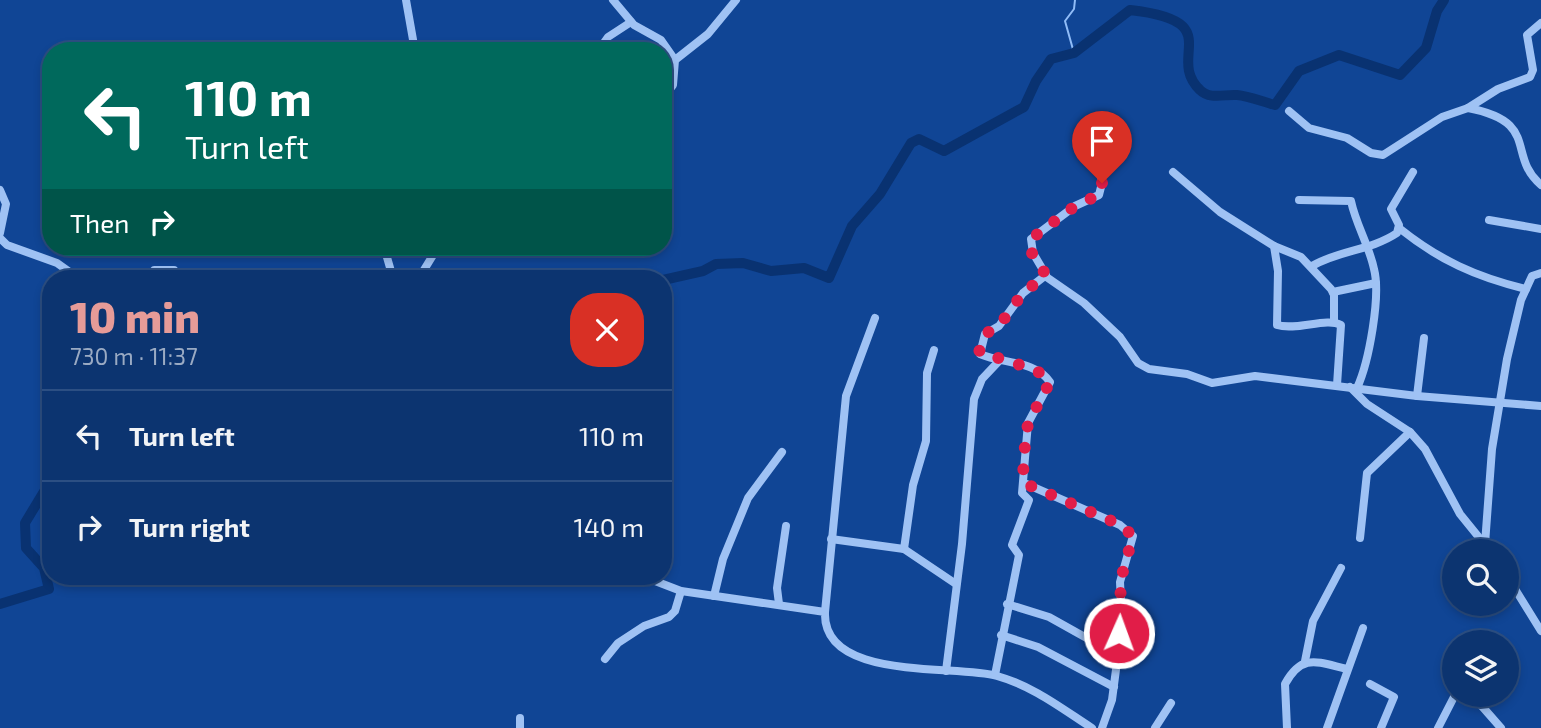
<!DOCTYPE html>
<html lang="en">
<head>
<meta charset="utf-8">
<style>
  :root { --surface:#0c3470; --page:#153c75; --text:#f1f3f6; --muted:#9aaac3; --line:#2c4f83; --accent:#e69b98 }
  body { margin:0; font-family:"Exo 2",sans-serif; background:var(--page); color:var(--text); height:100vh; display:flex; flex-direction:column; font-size:26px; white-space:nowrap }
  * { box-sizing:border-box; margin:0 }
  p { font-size:23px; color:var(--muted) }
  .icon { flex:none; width:38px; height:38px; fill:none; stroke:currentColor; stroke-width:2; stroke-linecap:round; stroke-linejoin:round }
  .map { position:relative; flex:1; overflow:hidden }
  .panel { position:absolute; left:42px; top:270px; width:630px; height:315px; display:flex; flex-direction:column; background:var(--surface); border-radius:28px; box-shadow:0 4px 10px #0003,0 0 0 2px var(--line) }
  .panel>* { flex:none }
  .guide { position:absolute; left:42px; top:42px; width:630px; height:214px; border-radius:28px; box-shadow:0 4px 10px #0003,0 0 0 2px var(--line); background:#00695c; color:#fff; overflow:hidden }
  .fabs { position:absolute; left:1442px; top:539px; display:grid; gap:14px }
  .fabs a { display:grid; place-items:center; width:77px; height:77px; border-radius:50%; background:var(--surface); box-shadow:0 4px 10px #0003,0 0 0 2px var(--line); font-size:35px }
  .pin { position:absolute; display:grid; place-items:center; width:60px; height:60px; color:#fff; margin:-72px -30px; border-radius:50% 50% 50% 0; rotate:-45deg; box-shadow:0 0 7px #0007 }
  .pin .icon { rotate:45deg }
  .me { position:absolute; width:77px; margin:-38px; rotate:2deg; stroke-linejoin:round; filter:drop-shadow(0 0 5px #0008) }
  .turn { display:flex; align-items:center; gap:24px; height:147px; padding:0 28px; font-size:32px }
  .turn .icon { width:91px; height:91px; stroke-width:2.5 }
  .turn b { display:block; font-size:49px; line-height:60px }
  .then { display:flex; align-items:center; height:66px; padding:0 28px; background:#0003; gap:14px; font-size:26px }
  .round { display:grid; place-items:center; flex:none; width:74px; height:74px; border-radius:28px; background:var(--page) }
  .headline { display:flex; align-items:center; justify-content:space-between; height:119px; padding:0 28px }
  h1 { font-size:42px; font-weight:800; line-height:52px; color:var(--accent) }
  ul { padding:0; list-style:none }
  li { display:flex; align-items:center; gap:21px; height:91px; padding:0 28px; border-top:2px solid var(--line) }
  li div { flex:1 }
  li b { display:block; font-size:26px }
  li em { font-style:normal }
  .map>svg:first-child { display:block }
</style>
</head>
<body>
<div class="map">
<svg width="1541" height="728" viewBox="0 0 1541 728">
  <rect width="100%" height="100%" fill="#104595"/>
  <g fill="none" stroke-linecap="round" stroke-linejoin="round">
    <path stroke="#90bcf7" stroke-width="2" d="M1074 53 1065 21 1074 9 1075 0"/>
    <g stroke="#093271" stroke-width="10">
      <path d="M663 280 703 271 716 264 743 263 771 271 804 268 829 278 852 226 880 194 911 143 919 139 944 151 1024 107 1036 81 1051 59 1074 53 1130 10C1229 21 1165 57 1200 90 1210 100 1225 94 1237 95 1249 96 1263 102 1275 105L1299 71 1339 55 1400 75 1426 48 1437 11 1444 0"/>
      <path d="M0 604 49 589 44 568 26 548 25 523 51 480"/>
    </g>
    <g stroke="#9fc2f4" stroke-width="8">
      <path d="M406 0 415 51"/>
      <path d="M613 0 634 25 661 40 675 60"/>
      <path d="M598 51 608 37 631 22"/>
      <path d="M663 98 673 85 675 60 708 34 736 0"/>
      <path d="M1468 108C1541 122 1506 155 1541 185"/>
      <path d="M1289 111 1309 128 1347 138 1371 153 1383 155 1442 117 1468 108 1498 89 1530 77 1533 70 1527 35 1541 23"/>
      <path d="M1173 172 1220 212 1274 246 1278 271 1277 325C1296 331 1327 317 1341 325L1337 385"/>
      <path d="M0 190 6 204 0 233"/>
      <path d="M1299 200 1351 201C1356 225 1369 245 1374 269 1381 296 1369 362 1357 388"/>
      <path d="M1489 220 1541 229"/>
      <path d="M1399 228C1439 260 1476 277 1526 289"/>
      <path d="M0 238 7 245 57 263 78 278"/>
      <path d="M1274 246 1301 257 1331 289 1334 295V321"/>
      <path d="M384 247 393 278"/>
      <path d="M1312 266C1339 250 1370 251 1397 233L1399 225 1391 209 1413 172"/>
      <path d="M1045 276 1084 303 1120 337 1138 363 1149 369 1187 374 1212 383 1255 376 1417 396 1541 406"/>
      <path d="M149 278 154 270H174"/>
      <path d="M419 278 438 247"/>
      <path d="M1333 292 1376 283"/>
      <path d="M1350 387 1367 404 1410 432 1425 449 1460 514 1490 551"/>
      <path d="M1417 396 1424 338"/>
      <path d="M1024 483 1120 525 1133 536 1120 582 1122 621 1117 662 1112 700 1102 728"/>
      <path d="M1360 538 1367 473 1410 432"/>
      <path d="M831 539 904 549 956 584"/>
      <path d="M1485 544 1492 449 1507 359 1521 300 1532 276 1541 273"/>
      <path d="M904 549 913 485 926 441 927 373 934 350"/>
      <path d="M614 576 655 581 681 591 825 612C822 682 956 664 997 676 1033 686 1061 708 1092 728"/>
      <path d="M1507 576 1541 631"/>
      <path d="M714 596 723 559 748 498 782 452"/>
      <path d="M779 604 777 588 786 526"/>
      <path d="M1007 604 1049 617 1117 655"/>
      <path d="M825 612 846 396 875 318"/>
      <path d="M1001 635 1038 647 1114 687"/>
      <path d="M605 659 618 643 644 626 669 617 675 611 681 591"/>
      <path d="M1305 661 1313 621 1341 568"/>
      <path d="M946 671 962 544 974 399 982 379 999 361"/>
      <path d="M995 675 1019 555 1012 545 1029 500 1022 493 1028 423 1050 382C1035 360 1002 364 980 354L985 334 999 326 1023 293 1046 275 1033 253 1031 239 1075 206 1099 195 1102 183 1099 165 1106 158"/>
      <path d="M1370 684 1394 697 1381 728"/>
      <path d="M1478 695 1480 704 1501 728"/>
      <path d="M520 728V718"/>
      <path d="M1155 728 1171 703"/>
      <path d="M1287 728 1285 684C1302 653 1317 662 1347 669"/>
      <path d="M1327 728 1363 628"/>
      <path d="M1438 728 1455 695"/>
    </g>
  </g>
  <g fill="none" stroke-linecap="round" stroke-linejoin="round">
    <path stroke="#e11d48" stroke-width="12" stroke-dasharray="0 21.6" d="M1102 183 1099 195 1075 206 1031 239 1032 253 1046 275 1023 293 999 326 985 334 979 352 1036 370 1050 382 1028 423 1023 462 1024 483 1121 525 1133 536 1120 582 1122 621 1119 633"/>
  </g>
</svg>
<div class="fabs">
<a><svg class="icon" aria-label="search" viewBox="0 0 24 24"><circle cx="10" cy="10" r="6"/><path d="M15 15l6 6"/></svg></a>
<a><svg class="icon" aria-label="layers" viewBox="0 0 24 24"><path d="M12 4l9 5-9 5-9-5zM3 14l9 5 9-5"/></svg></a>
</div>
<div class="pin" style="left:1102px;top:183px;background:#d93025"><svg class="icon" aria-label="arrive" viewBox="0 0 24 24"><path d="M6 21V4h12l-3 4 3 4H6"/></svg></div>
<svg class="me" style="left:1119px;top:633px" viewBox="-20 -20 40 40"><circle r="17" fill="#e11d48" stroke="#fff" stroke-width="3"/><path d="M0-11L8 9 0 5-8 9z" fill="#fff"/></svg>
<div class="guide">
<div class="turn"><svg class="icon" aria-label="left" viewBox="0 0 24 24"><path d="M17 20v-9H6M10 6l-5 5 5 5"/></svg><div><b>110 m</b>Turn left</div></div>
<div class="then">Then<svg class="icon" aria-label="right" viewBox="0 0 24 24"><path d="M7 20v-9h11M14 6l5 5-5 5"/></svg></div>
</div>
<section class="panel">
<div class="headline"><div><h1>10 min</h1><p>730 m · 11:37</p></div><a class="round" style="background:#d93025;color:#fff"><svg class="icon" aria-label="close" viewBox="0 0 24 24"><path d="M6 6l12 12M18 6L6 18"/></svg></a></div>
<ul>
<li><svg class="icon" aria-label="left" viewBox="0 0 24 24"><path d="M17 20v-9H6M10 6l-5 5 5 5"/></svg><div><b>Turn left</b></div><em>110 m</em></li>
<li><svg class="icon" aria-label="right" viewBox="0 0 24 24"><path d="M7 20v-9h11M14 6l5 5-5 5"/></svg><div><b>Turn right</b></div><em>140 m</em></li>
</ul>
</section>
</div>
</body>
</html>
